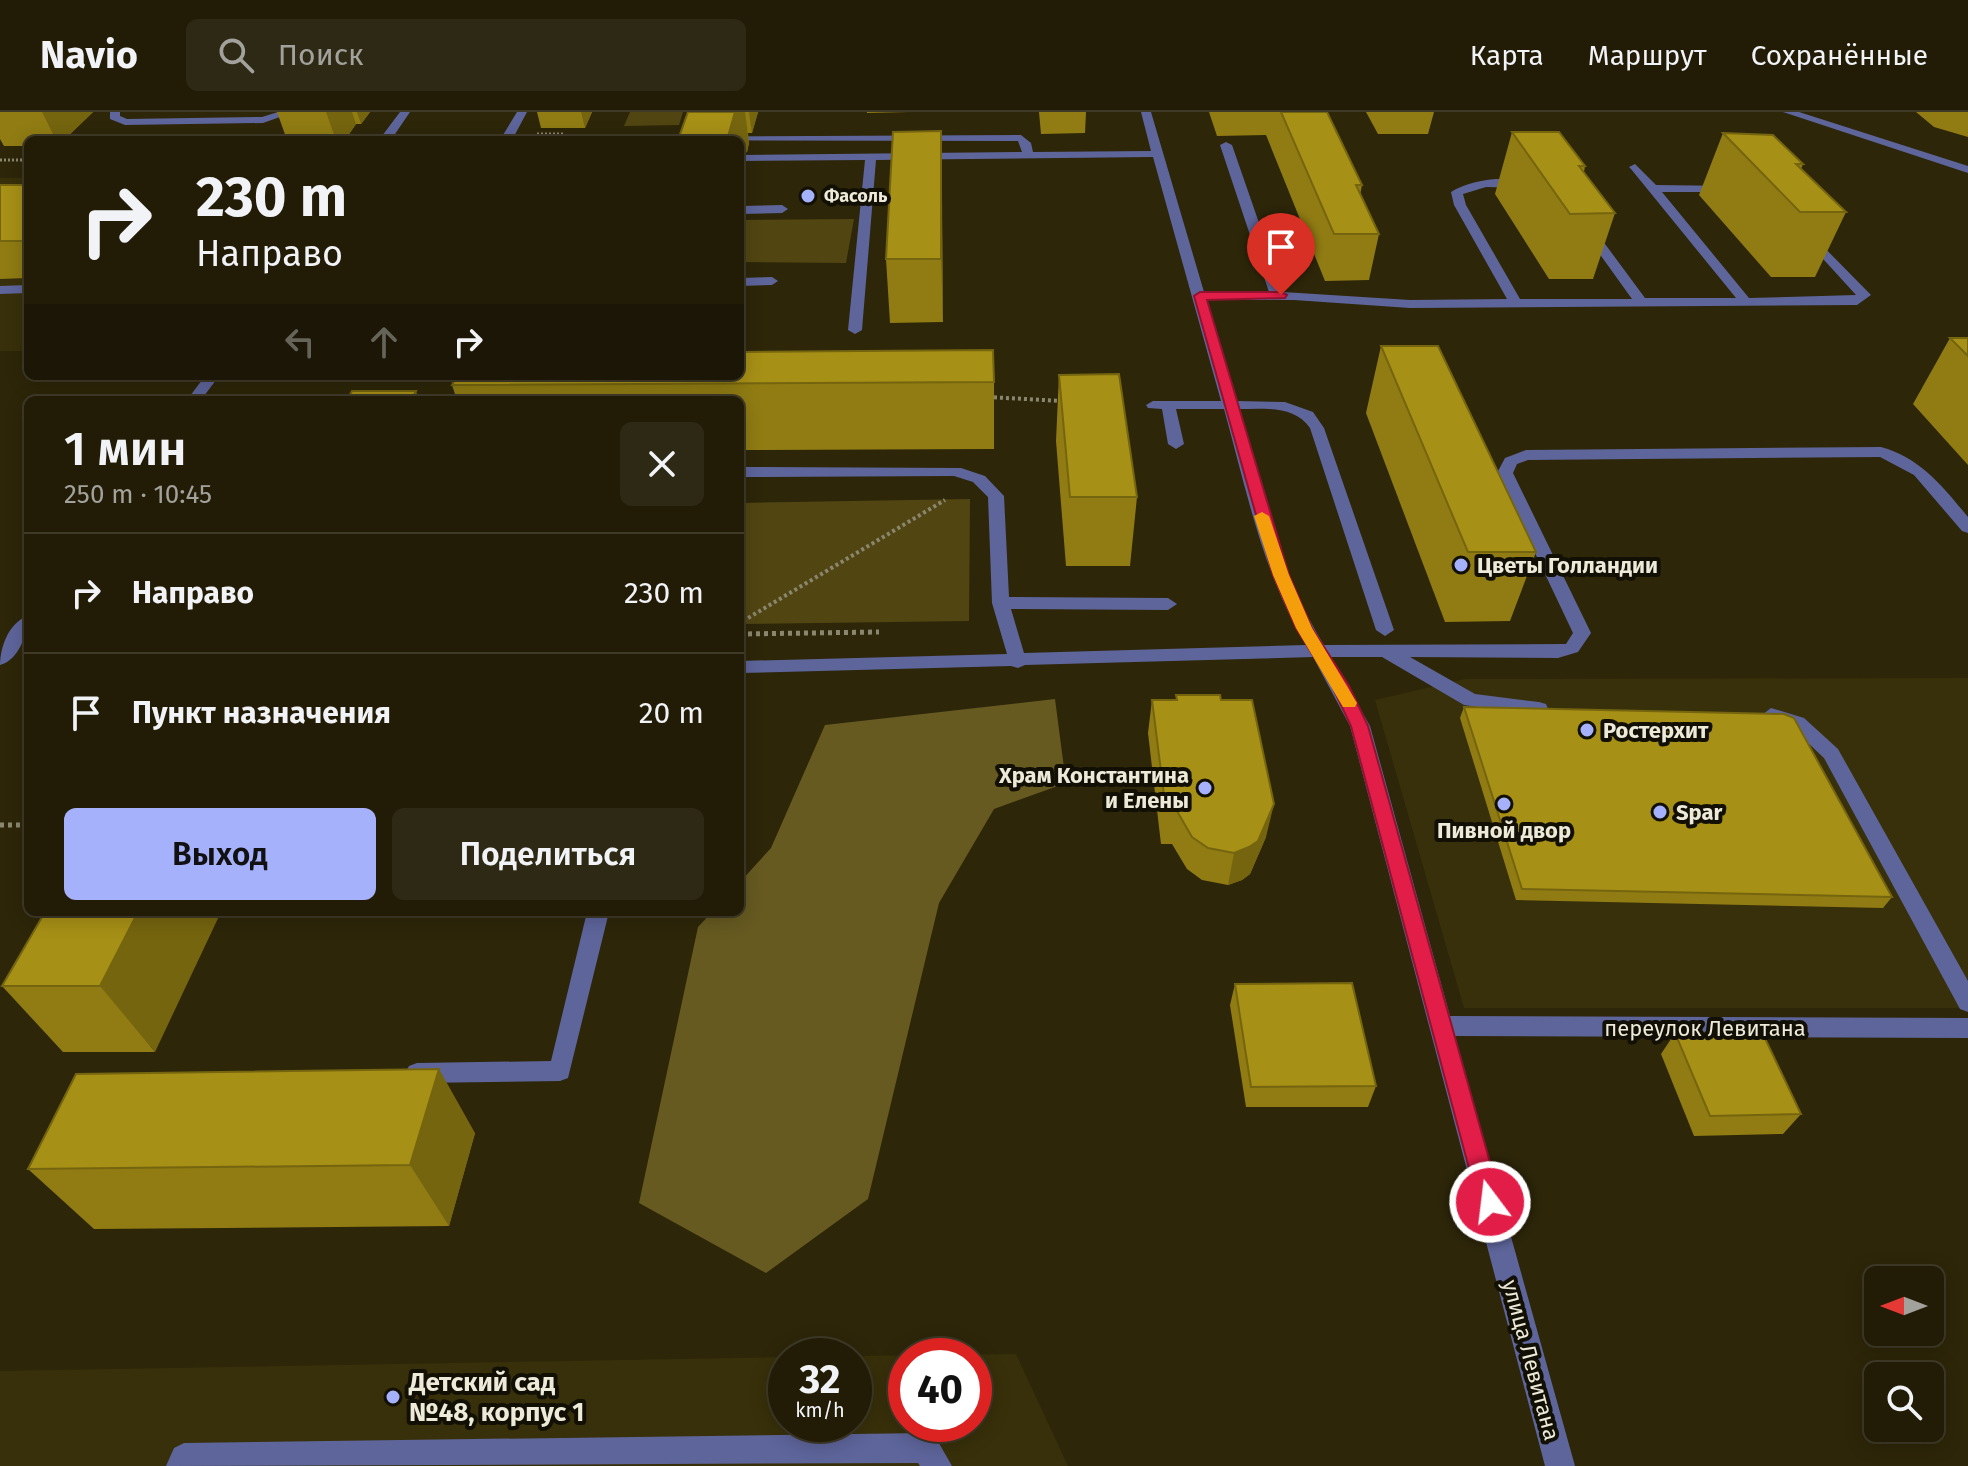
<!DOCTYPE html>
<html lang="ru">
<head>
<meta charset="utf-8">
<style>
  :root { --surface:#221c07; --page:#2e2915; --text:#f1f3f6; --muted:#a2a19b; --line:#3f3a28; --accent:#a6b1fc }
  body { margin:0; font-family:"Fira Sans",sans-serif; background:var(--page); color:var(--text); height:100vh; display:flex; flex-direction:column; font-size:30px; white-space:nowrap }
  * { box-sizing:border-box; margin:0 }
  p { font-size:26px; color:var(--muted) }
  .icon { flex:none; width:44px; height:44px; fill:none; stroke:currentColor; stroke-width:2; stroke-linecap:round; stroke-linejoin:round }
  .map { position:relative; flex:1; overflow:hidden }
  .sheet { position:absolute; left:24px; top:284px; width:720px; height:520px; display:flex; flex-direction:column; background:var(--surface); border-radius:12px; box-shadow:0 4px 20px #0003,0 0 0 2px var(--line) }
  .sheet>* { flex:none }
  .top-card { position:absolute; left:24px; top:24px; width:720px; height:244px; border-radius:12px; box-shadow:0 4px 20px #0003,0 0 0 2px var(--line); background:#221c07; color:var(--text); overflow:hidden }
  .needle { width:52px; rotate:270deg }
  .controls { position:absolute; left:1864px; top:1154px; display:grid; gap:16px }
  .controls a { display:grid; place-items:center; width:80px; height:80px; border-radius:12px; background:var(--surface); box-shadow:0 4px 20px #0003,0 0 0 2px var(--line); font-size:40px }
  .speed { position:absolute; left:768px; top:1226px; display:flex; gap:16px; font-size:40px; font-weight:700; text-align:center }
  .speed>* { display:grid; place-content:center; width:104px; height:104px; border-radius:50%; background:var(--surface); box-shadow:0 4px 20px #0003,0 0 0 2px var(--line); line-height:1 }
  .speed small { font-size:20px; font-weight:400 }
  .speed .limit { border:12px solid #d22; background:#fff; color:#111 }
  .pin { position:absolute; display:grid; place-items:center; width:68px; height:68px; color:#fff; margin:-82px -34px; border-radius:50% 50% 50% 0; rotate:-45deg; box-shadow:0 0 8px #0007 }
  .pin .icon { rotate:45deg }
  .me { position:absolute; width:88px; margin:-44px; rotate:345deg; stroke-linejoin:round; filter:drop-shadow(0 0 6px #0008) }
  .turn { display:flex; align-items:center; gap:28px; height:168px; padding:0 40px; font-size:36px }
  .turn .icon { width:104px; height:104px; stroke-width:2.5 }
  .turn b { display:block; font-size:56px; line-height:68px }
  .lanes { display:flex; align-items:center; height:76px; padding:0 40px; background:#0003; justify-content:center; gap:40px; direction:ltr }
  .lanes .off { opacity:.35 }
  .round { display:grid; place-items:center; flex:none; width:84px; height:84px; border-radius:12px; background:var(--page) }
  .summary { display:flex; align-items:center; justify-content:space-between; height:136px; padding:0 40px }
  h1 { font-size:48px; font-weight:600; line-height:60px }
  .button { display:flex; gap:16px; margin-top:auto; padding:16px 40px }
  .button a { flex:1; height:92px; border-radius:12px; background:var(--accent); color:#111; font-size:32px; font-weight:600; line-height:92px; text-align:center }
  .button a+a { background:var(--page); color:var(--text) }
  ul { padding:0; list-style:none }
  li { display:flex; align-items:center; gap:24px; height:120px; padding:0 40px; border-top:2px solid var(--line) }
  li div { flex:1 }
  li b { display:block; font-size:30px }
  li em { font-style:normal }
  header { display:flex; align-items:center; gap:48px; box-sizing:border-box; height:112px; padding:0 40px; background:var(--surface); border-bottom:2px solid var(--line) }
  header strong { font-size:38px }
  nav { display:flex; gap:44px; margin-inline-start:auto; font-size:28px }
  .search { width:560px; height:72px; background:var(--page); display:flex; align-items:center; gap:20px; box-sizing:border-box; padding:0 28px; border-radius:12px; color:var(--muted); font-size:30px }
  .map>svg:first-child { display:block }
</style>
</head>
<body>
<header>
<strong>Navio</strong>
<div class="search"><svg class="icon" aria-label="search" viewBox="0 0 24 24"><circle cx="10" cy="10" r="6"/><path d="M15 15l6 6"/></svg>Поиск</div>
<nav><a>Карта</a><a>Маршрут</a><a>Сохранённые</a></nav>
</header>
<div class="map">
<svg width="1968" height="1354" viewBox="0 0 1968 1354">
  <rect width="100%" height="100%" fill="#2d2609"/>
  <g fill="#38300a" fill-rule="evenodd">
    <rect x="0" y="66" width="28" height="173"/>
    <path d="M1968 566V896H1464L1375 588 1465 567Z"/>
    <path d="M1016 1242 1068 1354H0V1259L786 1245V1312H854V1244ZM906 1244H974V1312H906Z"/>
  </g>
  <g fill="#514612">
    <path d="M630 0H683L679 13 624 14Z"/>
    <path d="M854 107 846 151 740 150V108Z"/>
    <path d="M970 387 969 509 740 512V391Z"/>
  </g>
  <path fill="#665a21" d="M1055 587 1066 671 994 697 939 791 868 1087 766 1161 639 1091 698 815 712 800H740V770L771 736 825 613Z"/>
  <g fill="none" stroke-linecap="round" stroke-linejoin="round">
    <g stroke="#8b866f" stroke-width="3" stroke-dasharray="2 2" stroke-linecap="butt">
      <path d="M537 22H563"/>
      <path d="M0 48H28"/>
    </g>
    <g stroke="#8b866f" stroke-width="4" stroke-dasharray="3 3" stroke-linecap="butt">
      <path d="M988 285 1062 289"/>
      <path d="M743 509 945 388"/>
    </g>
    <g stroke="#8b866f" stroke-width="5" stroke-dasharray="4 4" stroke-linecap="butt">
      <path d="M740 511 746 507"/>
      <path d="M740 522 879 520"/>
      <path d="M0 713H28"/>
    </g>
    <g fill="#5e659b" fill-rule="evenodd">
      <path d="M110 0H120V4L127 7 262 5 278 0H294L263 11 125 13 110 7Z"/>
      <path d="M400 0H410L391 28H379Z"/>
      <path d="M517 0H527L512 28H500Z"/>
      <path d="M1141 0H1151L1204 180H1269L1220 33 1226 30 1232 33 1283 180 1410 188 1507 187 1454 93 1451 80C1469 68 1512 61 1531 73L1525 76 1486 75 1463 82 1466 93 1520 187H1632L1581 116 1587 112 1591 113 1645 186H1736L1631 57 1629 55 1635 52 1656 73 1733 74 1735 76 1729 80H1662L1749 186 1856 183 1804 126 1802 123 1808 119 1871 183 1857 193 1410 196 1294 188H1206L1236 289 1285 290 1313 300 1324 316 1394 518 1385 524 1376 518 1310 316C1294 293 1263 297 1238 297 1261 376 1280 463 1324 533L1566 532 1573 521 1497 361 1505 346 1526 338 1881 335C1921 346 1943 375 1968 405V421L1962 419 1914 363 1880 345 1528 348 1517 352 1513 361 1591 521 1578 540 1558 546 1410 545 1475 582 1539 590 1546 592 1548 597 1546 602 1539 604 1464 593 1382 545H1331L1370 614 1450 904 1968 906V926L1455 924 1575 1354H1545L1350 614 1313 545 1025 553 1018 556 1011 554 740 561V549L1007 542 992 491 988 385 973 370 954 364 740 365V355L961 356 985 364 1004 384 1009 485 1168 486 1177 492 1168 498 1011 497 1024 541 1306 533C1263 463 1246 376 1224 297H1176L1184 332 1176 337 1168 332 1162 297 1148 296 1146 293 1153 289H1221L1153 45 876 48 862 218 855 222 848 218 865 48 740 49V43L1022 40 1018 29 584 28 590 25 1021 23 1031 31 1033 40 1151 39Z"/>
      <path d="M1783 0H1799L1968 54V61Z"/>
      <path d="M740 94 782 93 788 97 782 101 740 102Z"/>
      <path d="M740 166 772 165 778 169 772 173 740 174Z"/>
      <path d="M28 173V181L0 182V174Z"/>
      <path d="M205 264H219L201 288H187Z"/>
      <path d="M28 504C28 521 19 548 0 553 0 535 9 510 28 504Z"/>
      <path d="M1771 596 1804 606 1838 637 1968 869V900L1960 897 1824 646 1791 615 1764 608 1762 603Z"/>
      <path d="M587 800H609L568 966 560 969 417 971 409 968 405 961 409 954 417 951 551 949Z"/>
      <path d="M926 1321 936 1326 952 1354H920L918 1351 166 1354 174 1336 184 1331Z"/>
    </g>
  </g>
  <g fill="#907c13">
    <path d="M0 0H93L64 28H28V34H4L0 27Z"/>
    <path d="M277 0H370L361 12H356L345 28H287Z"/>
    <path d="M537 0H592L585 16H541Z"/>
    <path d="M688 0H758L752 21H748L749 31 747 40 743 41 744 52 740 67V28Z"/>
    <path d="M867 0H909L867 1Z"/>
    <path d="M1039 0H1086L1085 21 1041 22Z"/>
    <path d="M1209 0H1327L1362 73 1360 83 1379 122 1369 168 1325 169 1266 23 1217 24Z"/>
    <path d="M1366 0H1434L1428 22H1378Z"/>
    <path d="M1916 0H1968V25L1934 15Z"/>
    <path d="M941 19 943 210 890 211 886 147Z"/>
    <path d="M1512 20 1585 54 1584 60 1615 101 1593 167H1549L1495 82Z"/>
    <path d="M1723 21 1803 52 1801 57 1846 100 1815 165H1771L1699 83Z"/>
    <path d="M0 73H28V166L0 167Z"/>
    <path d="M1950 226H1968V353L1913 292Z"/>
    <path d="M1381 234 1536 440 1510 509 1445 510 1366 301Z"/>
    <path d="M1059 263 1137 385 1130 454H1066L1056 329Z"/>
    <path d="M994 270V337L740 338V288H457L452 273Z"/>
    <path d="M1176 583 1266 725 1250 762 1242 768 1228 773 1202 768 1187 757 1172 732H1161L1148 621 1152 588H1176Z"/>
    <path d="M1464 595 1892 785 1883 796 1516 788 1460 606Z"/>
    <path d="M45 800 155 940H63L2 874Z"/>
    <path d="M1235 872 1376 974 1368 995H1246L1230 893Z"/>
    <path d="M1675 921 1801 1002 1783 1022 1694 1024 1661 942Z"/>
    <path d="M475 1021 449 1114 94 1117 28 1057Z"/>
  </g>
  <g fill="#75650f">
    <path d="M42 0H93L64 28H56Z"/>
    <path d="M326 0H352L356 12 345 28H336Z"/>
    <path d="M357 0H370L361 12Z"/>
    <path d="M581 0H592L585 16Z"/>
    <path d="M731 0H745L749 31 747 40 743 41 744 52 740 67V28H727Z"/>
    <path d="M749 0H758L752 21Z"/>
    <path d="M941 19 942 78 943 210 941 147Z"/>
    <path d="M416 279 419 288H411Z"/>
    <path d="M1274 692 1266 725 1250 762 1242 768 1228 773 1234 741Z"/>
    <path d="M138 800H221L155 940 100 874Z"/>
    <path d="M439 957 475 1021 449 1114 410 1053Z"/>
  </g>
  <g fill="#a79016" stroke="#75650f" stroke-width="2">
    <path d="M688 0H735L727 28H678Z"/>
    <path d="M1281 0H1327L1362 73H1356L1379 122H1334Z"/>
    <path d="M941 19V147H886L893 20Z"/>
    <path d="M1512 20H1559L1585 54H1579L1615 101 1570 102Z"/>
    <path d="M1723 21 1773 23 1803 52H1796L1846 100H1800Z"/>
    <rect x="0" y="73" width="28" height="56"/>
    <path d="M1950 226H1968V244Z"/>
    <path d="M1381 234H1438L1536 440H1468Z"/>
    <path d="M993 238 994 270 452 273 457 264H740V240Z"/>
    <path d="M1119 262 1137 385H1070L1059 263Z"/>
    <path d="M352 279H416L411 288H347Z"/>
    <path d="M1176 583H1220L1221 588H1252L1274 692 1258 729 1249 735 1234 741 1208 736 1192 725 1177 699H1166L1152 588H1177Z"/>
    <path d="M1464 595 1784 602 1794 606 1892 785 1522 777Z"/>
    <path d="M45 800H138L100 874H2Z"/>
    <path d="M1352 871 1376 974 1251 975 1235 872Z"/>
    <path d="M1762 920 1801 1002 1710 1004 1675 921Z"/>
    <path d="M439 957 410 1053 28 1057 76 962Z"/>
  </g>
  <path fill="#e11d48" stroke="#92132f" stroke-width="2" d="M1281 180 1287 183 1285 186 1207 188 1289 463 1312 516 1349 574 1368 614 1501 1090 1498 1098 1490 1101 1481 1098 1478 1090 1351 614 1332 574 1296 516 1273 463 1194 184 1200 180Z"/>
  <path fill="#f59e0b" d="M1262 400 1269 404 1289 463 1312 516 1357 591 1355 595H1343L1296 516 1273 463 1254 404Z"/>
  <g fill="#a6b1fc" stroke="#121005" stroke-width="3">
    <circle cx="808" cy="84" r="8"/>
    <circle cx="1461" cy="453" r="8"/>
    <circle cx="1587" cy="618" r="8"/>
    <circle cx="1205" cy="676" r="8"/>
    <circle cx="1504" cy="692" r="8"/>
    <circle cx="1660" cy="700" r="8"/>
    <circle cx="393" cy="1285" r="8"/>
  </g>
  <g text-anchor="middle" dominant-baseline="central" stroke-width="8" stroke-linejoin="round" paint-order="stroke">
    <g font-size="18" font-weight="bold" fill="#edead9" stroke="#121005" text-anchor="start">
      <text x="824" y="84">Фасоль</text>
    </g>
    <g font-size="22" font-weight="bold" fill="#edead9" stroke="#121005" text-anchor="start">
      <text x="1477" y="453">Цветы Голландии</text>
      <text x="1603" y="618">Ростерхит</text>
      <text x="1189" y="663" text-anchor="end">Храм Константина<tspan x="1189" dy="25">и Елены</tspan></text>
      <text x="1676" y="700">Spar</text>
      <text x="1504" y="718" text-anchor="middle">Пивной двор</text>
    </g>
    <g font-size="22" fill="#edead9" stroke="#121005">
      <text x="1705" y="916">переулок Левитана</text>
      <text transform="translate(1531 1248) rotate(75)">улица Левитана</text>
    </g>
    <g font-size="26" font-weight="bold" fill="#edead9" stroke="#121005" text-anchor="start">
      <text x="409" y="1270">Детский сад<tspan x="409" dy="30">№48, корпус 1</tspan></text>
    </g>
  </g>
</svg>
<div class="controls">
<a><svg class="needle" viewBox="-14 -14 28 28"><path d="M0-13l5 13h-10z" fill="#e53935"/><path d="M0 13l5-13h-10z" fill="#a2a19b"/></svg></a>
<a><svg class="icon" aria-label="search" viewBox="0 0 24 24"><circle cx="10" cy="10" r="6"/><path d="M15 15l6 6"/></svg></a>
</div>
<div class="speed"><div>32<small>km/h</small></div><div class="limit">40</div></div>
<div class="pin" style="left:1281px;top:183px;background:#d93025"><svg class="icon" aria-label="arrive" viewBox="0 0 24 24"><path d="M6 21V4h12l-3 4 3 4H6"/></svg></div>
<svg class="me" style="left:1490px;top:1090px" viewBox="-20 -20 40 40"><circle r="17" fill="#e11d48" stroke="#fff" stroke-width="3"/><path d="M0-11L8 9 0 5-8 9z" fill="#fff"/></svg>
<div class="top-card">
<div class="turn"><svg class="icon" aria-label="right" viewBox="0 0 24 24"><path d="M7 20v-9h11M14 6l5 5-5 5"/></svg><div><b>230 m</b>Направо</div></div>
<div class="lanes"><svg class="icon off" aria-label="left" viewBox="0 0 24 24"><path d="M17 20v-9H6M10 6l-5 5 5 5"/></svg><svg class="icon off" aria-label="ahead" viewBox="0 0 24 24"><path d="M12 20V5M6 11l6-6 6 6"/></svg><svg class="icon" aria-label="right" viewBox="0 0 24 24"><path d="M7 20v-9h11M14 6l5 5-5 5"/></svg></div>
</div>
<section class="sheet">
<div class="summary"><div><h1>1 мин</h1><p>250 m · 10:45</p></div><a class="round"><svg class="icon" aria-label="close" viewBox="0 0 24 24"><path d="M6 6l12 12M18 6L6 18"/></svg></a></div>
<ul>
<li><svg class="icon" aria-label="right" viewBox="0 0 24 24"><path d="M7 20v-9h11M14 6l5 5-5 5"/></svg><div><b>Направо</b></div><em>230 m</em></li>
<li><svg class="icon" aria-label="arrive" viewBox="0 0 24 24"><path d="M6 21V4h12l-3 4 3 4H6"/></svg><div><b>Пункт назначения</b></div><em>20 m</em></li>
</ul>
<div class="button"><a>Выход</a><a>Поделиться</a></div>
</section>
</div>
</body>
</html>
